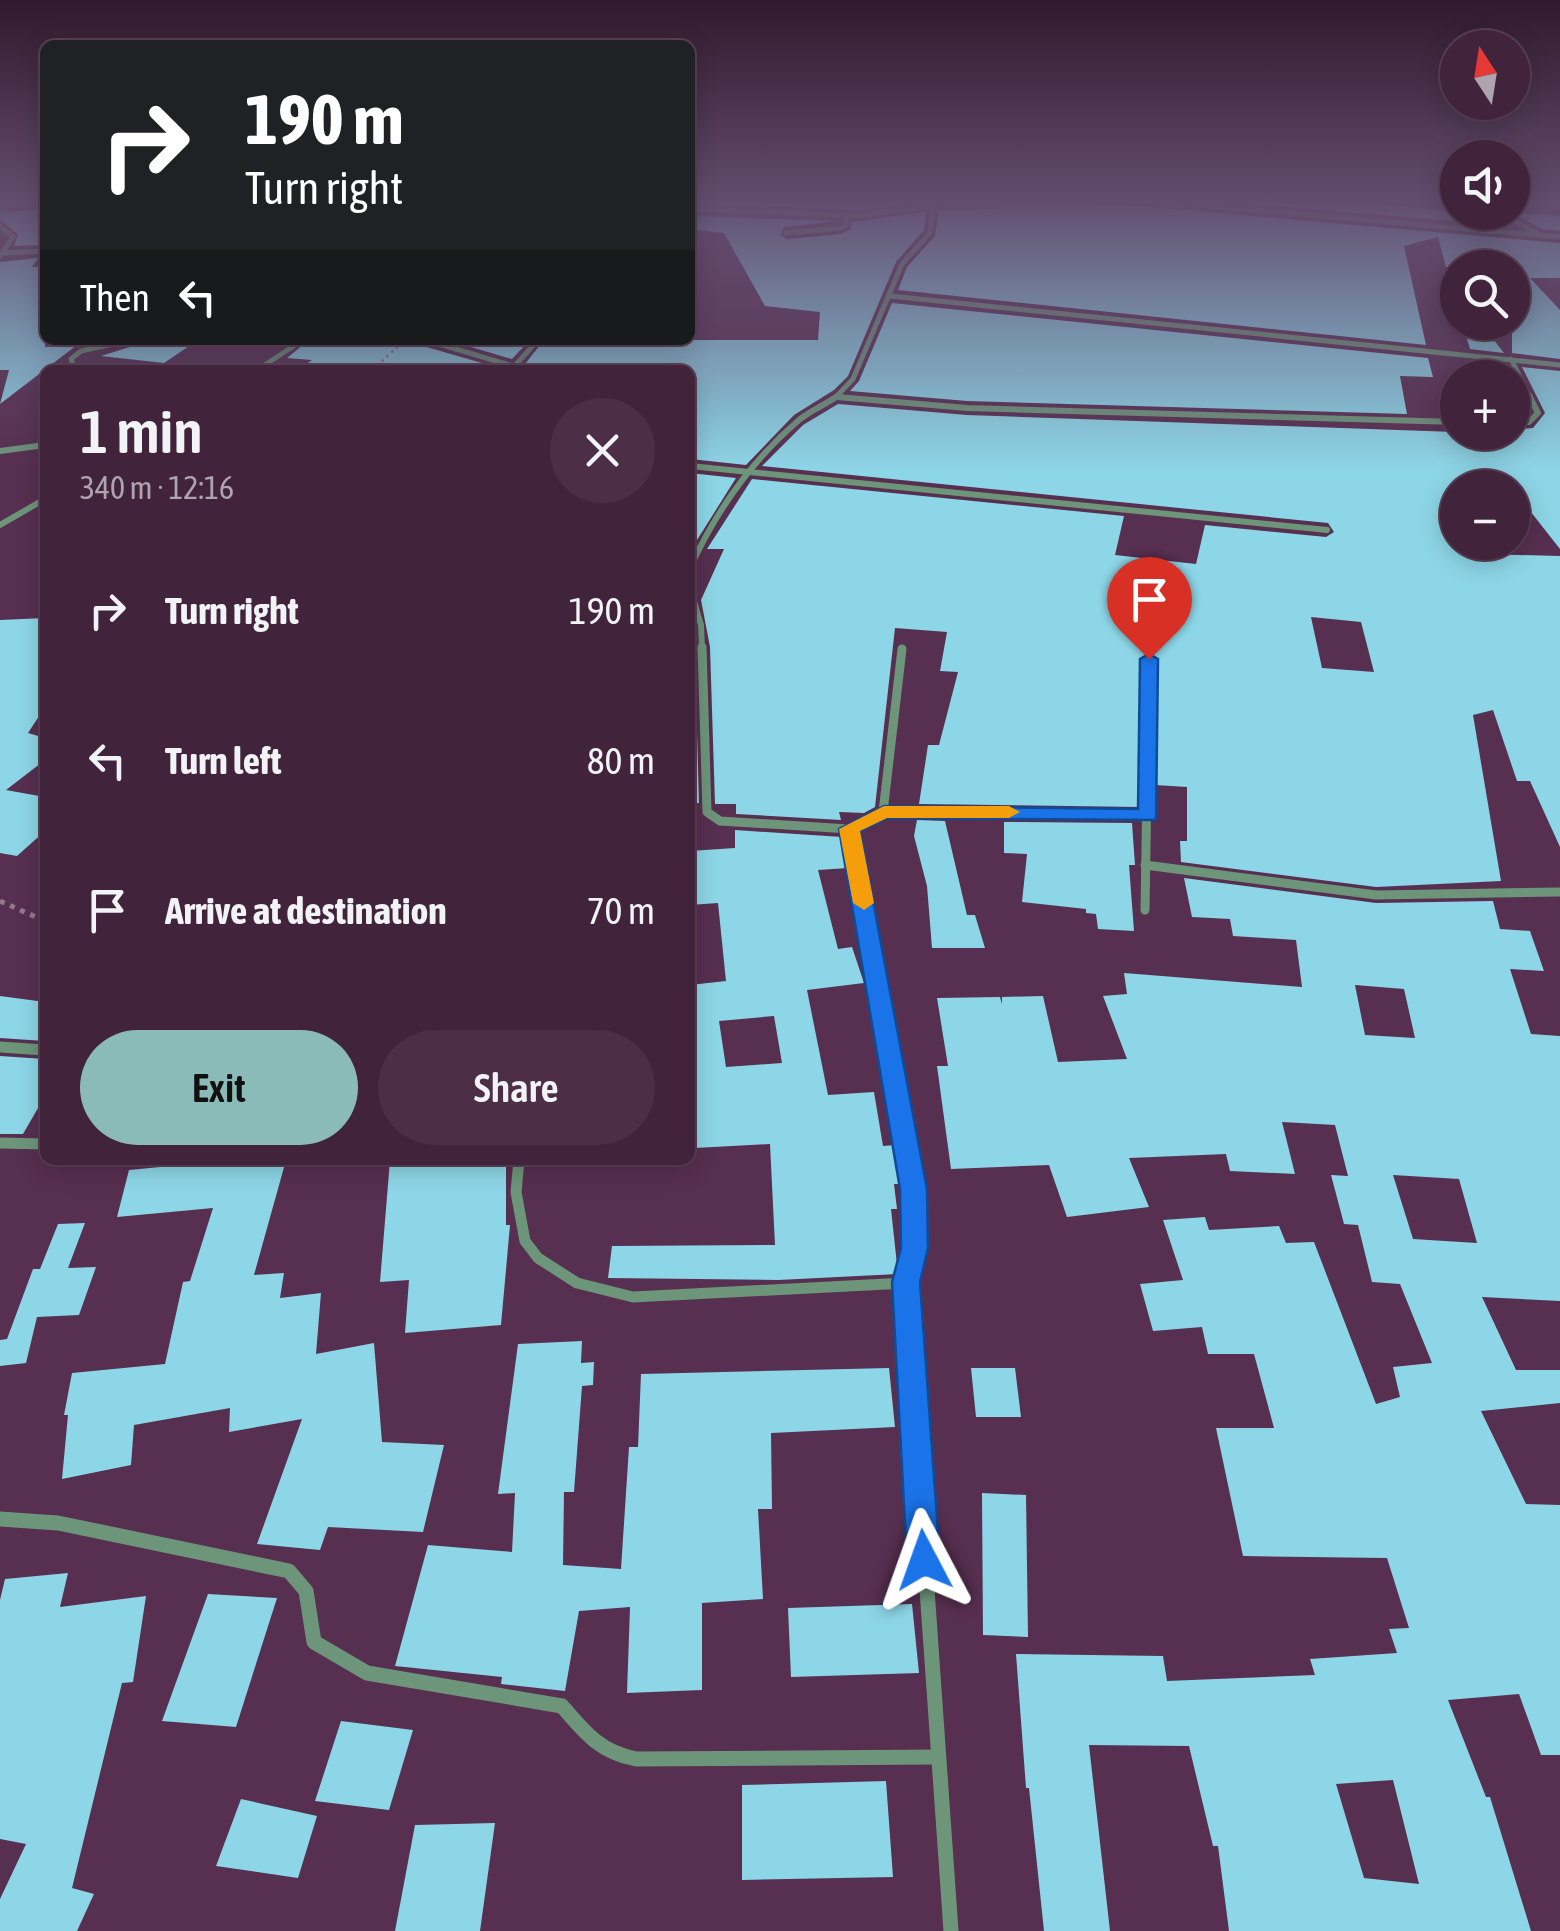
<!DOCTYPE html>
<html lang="en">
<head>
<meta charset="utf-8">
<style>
  :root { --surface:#41233c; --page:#4c2f47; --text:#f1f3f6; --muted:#aea4af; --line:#5a4056; --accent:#8bbbb9 }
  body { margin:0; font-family:"Asap Condensed",sans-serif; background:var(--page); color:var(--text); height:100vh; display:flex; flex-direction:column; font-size:38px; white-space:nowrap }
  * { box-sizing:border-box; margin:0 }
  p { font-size:32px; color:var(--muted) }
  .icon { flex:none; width:55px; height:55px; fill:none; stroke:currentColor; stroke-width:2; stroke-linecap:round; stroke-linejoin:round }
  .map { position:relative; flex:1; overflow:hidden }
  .side { position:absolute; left:40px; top:365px; width:655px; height:800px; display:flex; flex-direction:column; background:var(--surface); border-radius:15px; box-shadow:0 5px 25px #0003,0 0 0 2px var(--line) }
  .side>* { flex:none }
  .banner { position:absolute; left:40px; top:40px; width:655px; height:305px; border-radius:15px; box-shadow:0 5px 25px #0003,0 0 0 2px var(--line); background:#202124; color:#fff; overflow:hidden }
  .needle { width:65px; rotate:348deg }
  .tools { position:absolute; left:1440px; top:30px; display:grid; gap:20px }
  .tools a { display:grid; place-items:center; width:90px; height:90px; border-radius:50%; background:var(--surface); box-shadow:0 5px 25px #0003,0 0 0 2px var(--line); font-size:50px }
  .pin { position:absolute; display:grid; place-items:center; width:85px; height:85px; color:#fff; margin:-102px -42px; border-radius:50% 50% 50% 0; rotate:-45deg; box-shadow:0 0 10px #0007 }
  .pin .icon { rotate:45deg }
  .me { position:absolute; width:110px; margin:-55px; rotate:356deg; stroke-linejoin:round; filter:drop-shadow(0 0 8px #0008) }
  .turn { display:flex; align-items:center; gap:35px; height:210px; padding:0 40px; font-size:45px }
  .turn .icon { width:130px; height:130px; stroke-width:2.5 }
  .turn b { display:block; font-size:70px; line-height:85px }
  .then { display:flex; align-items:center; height:95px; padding:0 40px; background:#0003; gap:20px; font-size:38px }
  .round { display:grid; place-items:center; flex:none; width:105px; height:105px; border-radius:52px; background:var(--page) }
  .summary { display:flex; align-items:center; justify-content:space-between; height:170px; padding:0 40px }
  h1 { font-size:60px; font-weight:600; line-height:75px }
  .button { display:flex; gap:20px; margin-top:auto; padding:20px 40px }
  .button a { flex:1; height:115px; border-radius:60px; background:var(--accent); color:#111; font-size:40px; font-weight:600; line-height:115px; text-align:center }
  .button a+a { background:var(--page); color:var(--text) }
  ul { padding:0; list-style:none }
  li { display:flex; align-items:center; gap:30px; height:150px; padding:0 40px }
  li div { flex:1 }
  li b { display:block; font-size:38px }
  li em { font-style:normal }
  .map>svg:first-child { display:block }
</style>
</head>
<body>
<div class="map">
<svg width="1560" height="1931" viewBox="0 0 1560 1931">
  <rect width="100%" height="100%" fill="#572f50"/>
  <g fill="#8dd6e7" fill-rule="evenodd">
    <path d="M715 201H918L858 210 710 204Z"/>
    <path d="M995 201 1128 205 1560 243V278H1530L1560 310V359L1512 353V268L1446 267 1438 237 1404 246 1426 345 898 290 907 267 935 236 939 210 995 209Z"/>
    <path d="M1219 201H1363L1456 213 1458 208V212H1491L1511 226Z"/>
    <path d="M45 210V245L14 246 18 234 0 220V212Z"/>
    <path d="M926 212 924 230 896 262 848 376 834 390 794 415 746 465 690 459V370H537L540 365 525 364 544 340H818L820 312 765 306 724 233 690 229V216L839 221 784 227 780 235 787 239 841 234 851 229 852 222Z"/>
    <path d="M1511 212 1560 216V231L1542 229Z"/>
    <path d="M38 258 32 267H45V347L77 345 0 404 9 370H0V262Z"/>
    <path d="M892 303 1428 358 1433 377 1400 376 1407 414 967 401 850 391 859 381Z"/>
    <path d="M1462 322H1480L1504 353 1470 349Z"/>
    <path d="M137 340H198L164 363 101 356 133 346Z"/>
    <path d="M309 340H419L423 346 482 363 475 370 366 365 359 370H298L312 360 287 358Z"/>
    <path d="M447 340H530L512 359Z"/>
    <path d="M1474 362 1507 366 1530 412 1512 416V378H1478Z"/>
    <path d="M1522 367 1560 371V549L1512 488H1458V543L1474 544 1480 554 1560 556V847L1530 781H1517L1493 710 1473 715 1501 881 1376 887 1181 862 1180 841H1187V787L1155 785 1157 659 1150 651 1141 659 1139 807 919 804 928 745H939L958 672 940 671 947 632 895 628 875 807 864 813 839 812 841 820 736 814V804H715L710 647 701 600 724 549H707L752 479 1124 516 1115 555 1196 564 1205 525 1326 537 1334 532 1328 523 762 466 803 425 838 404 967 415 1512 434V430L1533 428 1545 413ZM1311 617 1361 622 1374 672 1322 668Z"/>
    <path d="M690 473 736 478 692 548H690Z"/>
    <path d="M690 612 694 626 699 803H690Z"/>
    <path d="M45 618V707L28 733 45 738V760L6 790 45 797V831L17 856 0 853V620Z"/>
    <path d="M917 820 945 821 967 915H975L985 948H932L927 886 914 836Z"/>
    <path d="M1004 822 1132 823 1135 865H1129L1134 931 1098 929 1096 914 1086 913V909L1022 902 1027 854 1004 853Z"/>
    <path d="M735 830 842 837 848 868 818 870 838 949 852 947 864 983 807 990 828 1095 874 1092 883 1146 896 1145 902 1184H894L897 1209H891L898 1274 778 1280 608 1278 612 1246 775 1245 770 1144 695 1148 690 985 726 981 718 903 690 905V851L735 848ZM774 1016 782 1063 726 1067 719 1021Z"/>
    <path d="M1184 878 1376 903 1493 901 1500 929 1530 931 1544 971 1510 969 1531 1034 1560 1036V1301L1482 1297 1516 1370H1560V1403L1481 1411 1526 1504 1560 1505V1755H1541L1519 1694 1448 1700 1486 1797H1490L1531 1931H1229L1218 1846H1213L1189 1746 1089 1745 1110 1931H1044L1029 1788H1026L1016 1654 1163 1656 1167 1681 1315 1675 1310 1659 1397 1653 1389 1629 1409 1628 1387 1558 1243 1556 1216 1428H1274L1254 1354H1208L1202 1327 1153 1331 1140 1284 1183 1280 1163 1220 1205 1217 1209 1230 1279 1226 1286 1243 1314 1242 1376 1404 1400 1397 1393 1367 1432 1363 1400 1284 1372 1282 1358 1225 1344 1224 1331 1175 1348 1176 1335 1125 1282 1122 1295 1174 1230 1171 1226 1154 1129 1158 1149 1207 1067 1217 1049 1165 951 1169 937 1066H948L937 998 1000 997 1002 1004V997L1043 996 1058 1062 1127 1059 1103 996 1127 994 1124 973 1302 987 1296 940 1233 936 1230 919 1192 917ZM1355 985 1404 989 1415 1038 1365 1035ZM1393 1175 1459 1179 1477 1243 1413 1239ZM1393 1780 1419 1884 1364 1878 1336 1784Z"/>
    <path d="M0 996 45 1002V1041L0 1038Z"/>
    <path d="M0 1056 45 1059V1096L23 1134H0Z"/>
    <path d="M233 1160H286L254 1275 284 1273 280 1298 321 1293 316 1354 374 1343 382 1442 444 1445 423 1532 328 1527 320 1550 257 1544 302 1419 229 1432 230 1408 134 1425 131 1465 62 1479 68 1415H64L72 1373 165 1364 183 1282 190 1281 213 1208 117 1217 129 1170Z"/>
    <path d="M390 1160H506V1225H510L501 1325 405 1333 409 1280 380 1282Z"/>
    <path d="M85 1223 68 1268 96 1267 79 1315 37 1317 26 1363 0 1366V1340L7 1339 33 1269H40L58 1224Z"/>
    <path d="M582 1341 581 1363 594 1362 593 1385 582 1386 574 1492H564L563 1565 621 1569 629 1447H638L641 1374 889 1368 895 1427 771 1433 772 1509H758L763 1599 702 1603V1690L627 1693 630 1607 579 1611 565 1691 501 1684 502 1677 395 1666 428 1545 512 1552 515 1493 498 1494 518 1344Z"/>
    <path d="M971 1368H1015L1021 1417H976Z"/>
    <path d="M982 1493 1026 1495 1028 1637 983 1635Z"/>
    <path d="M68 1573 60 1607 146 1596 133 1682 122 1683 72 1888 94 1894 77 1931H0V1899L26 1844 0 1839V1600L5 1579Z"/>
    <path d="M208 1594 277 1598 236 1727 162 1721Z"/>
    <path d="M912 1604 919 1673 791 1677 788 1608Z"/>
    <path d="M341 1721 413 1730 389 1810 315 1801Z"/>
    <path d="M886 1781 893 1877 742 1880V1785Z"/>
    <path d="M241 1799 317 1816 298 1878 216 1866Z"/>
    <path d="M495 1823 480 1931H395L415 1825Z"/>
  </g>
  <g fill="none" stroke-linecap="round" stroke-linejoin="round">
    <g stroke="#967590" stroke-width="2.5" stroke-dasharray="2.5 4" stroke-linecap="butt">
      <path d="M1413 201 1427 206"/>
      <path d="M372 370 405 340"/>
    </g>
    <path stroke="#967590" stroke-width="5" stroke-dasharray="5 6" stroke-linecap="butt" d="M0 901 45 921"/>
    <g stroke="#6d957a" stroke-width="5">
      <path d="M1149 201 1560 237"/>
      <path d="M690 209 858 216 959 201"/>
      <path d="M1497 212 1537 233"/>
      <path d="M0 226 13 237 0 256"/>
      <path d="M786 233 840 228 846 225V218"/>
      <path d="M4 253 45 251"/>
      <path d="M890 296 1560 365"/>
      <path d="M425 340 513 366"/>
      <path d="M1511 359 1530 397"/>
      <path d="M512 369 538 340"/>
      <path d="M75 370 71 359 81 351 131 340"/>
      <path d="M257 370 303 340"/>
      <path d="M836 397 853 379 902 264 930 233 934 201"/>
      <path d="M837 397H843"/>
    </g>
    <g stroke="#6d957a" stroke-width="6">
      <path d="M837 397 967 408 1458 422"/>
      <path d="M1512 423 1529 422 1538 413 1529 395"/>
      <path d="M0 451 45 445"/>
      <path d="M690 466 1327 530"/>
      <path d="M0 525 45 499"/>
      <path d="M690 568C716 511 751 461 799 420 811 410 827 404 839 395"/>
      <path d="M690 588 701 625 702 649"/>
    </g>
    <g stroke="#6d957a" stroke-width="9">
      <path d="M702 647 707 812 720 821 849 829"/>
      <path d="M883 812 902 649"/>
      <path d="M1145 865 1376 895 1560 892"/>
      <path d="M1145 910 1149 659"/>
      <path d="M875 974 849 829 883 812 1149 815"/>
    </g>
    <g stroke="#6d957a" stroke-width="11">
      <path d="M874 972 913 1189 914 1248 906 1283 914 1393"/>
      <path d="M0 1047 45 1050"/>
      <path d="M0 1143 45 1144"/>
      <path d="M519 1160 516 1192 525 1241 538 1258 577 1283 633 1297 906 1283"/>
    </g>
    <g stroke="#6d957a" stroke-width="15">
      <path d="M913 1390 951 1931"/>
      <path d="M0 1519 58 1523 289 1571 306 1591 314 1642 367 1673 562 1706C585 1733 600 1752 636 1759L936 1757"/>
    </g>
  </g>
  <linearGradient id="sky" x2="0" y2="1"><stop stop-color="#301a2c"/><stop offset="0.43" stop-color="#634d6f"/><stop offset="1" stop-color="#634d6f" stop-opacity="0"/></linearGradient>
  <rect width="1560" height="471" fill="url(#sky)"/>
  <path fill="#1a73e8" stroke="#114b97" stroke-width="2.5" d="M1149 654 1158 659 1156 820 887 818 860 831 927 1189 928 1248 920 1282 940 1560 935 1570 924 1575 912 1570 907 1560 892 1282 901 1248 900 1189 839 829 884 806 1138 809 1140 659Z"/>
  <path fill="#f59e0b" d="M884 806H1009L1020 812 1009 818H887L860 831 874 903 864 910 853 903 839 829Z"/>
</svg>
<div class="tools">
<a><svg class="needle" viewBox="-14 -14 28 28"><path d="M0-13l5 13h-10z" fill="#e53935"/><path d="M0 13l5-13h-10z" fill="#aea4af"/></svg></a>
<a><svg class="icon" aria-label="sound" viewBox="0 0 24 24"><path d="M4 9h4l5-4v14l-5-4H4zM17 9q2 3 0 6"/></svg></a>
<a><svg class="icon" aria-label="search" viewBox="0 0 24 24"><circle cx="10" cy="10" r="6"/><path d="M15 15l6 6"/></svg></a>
<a>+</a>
<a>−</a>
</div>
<div class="pin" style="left:1149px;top:659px;background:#d93025"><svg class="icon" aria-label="arrive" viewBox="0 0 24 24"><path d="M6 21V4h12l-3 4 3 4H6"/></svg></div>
<svg class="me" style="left:924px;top:1560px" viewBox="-20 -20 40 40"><path d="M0-17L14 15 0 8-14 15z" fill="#1a73e8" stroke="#fff" stroke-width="4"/></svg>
<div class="banner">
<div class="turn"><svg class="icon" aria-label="right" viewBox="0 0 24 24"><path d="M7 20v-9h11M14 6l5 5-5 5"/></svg><div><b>190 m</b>Turn right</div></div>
<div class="then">Then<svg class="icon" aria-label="left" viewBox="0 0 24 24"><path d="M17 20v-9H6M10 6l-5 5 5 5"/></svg></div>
</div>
<section class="side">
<div class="summary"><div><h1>1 min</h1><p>340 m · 12:16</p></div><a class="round"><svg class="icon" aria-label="close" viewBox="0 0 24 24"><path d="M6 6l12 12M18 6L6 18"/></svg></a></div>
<ul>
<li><svg class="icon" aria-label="right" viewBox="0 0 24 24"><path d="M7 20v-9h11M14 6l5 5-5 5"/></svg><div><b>Turn right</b></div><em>190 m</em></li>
<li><svg class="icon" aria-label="left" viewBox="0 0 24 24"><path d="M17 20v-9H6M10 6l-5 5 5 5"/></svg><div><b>Turn left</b></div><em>80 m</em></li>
<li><svg class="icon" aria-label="arrive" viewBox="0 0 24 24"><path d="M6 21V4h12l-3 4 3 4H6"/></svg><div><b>Arrive at destination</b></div><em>70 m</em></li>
</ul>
<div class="button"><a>Exit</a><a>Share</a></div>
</section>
</div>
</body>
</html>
